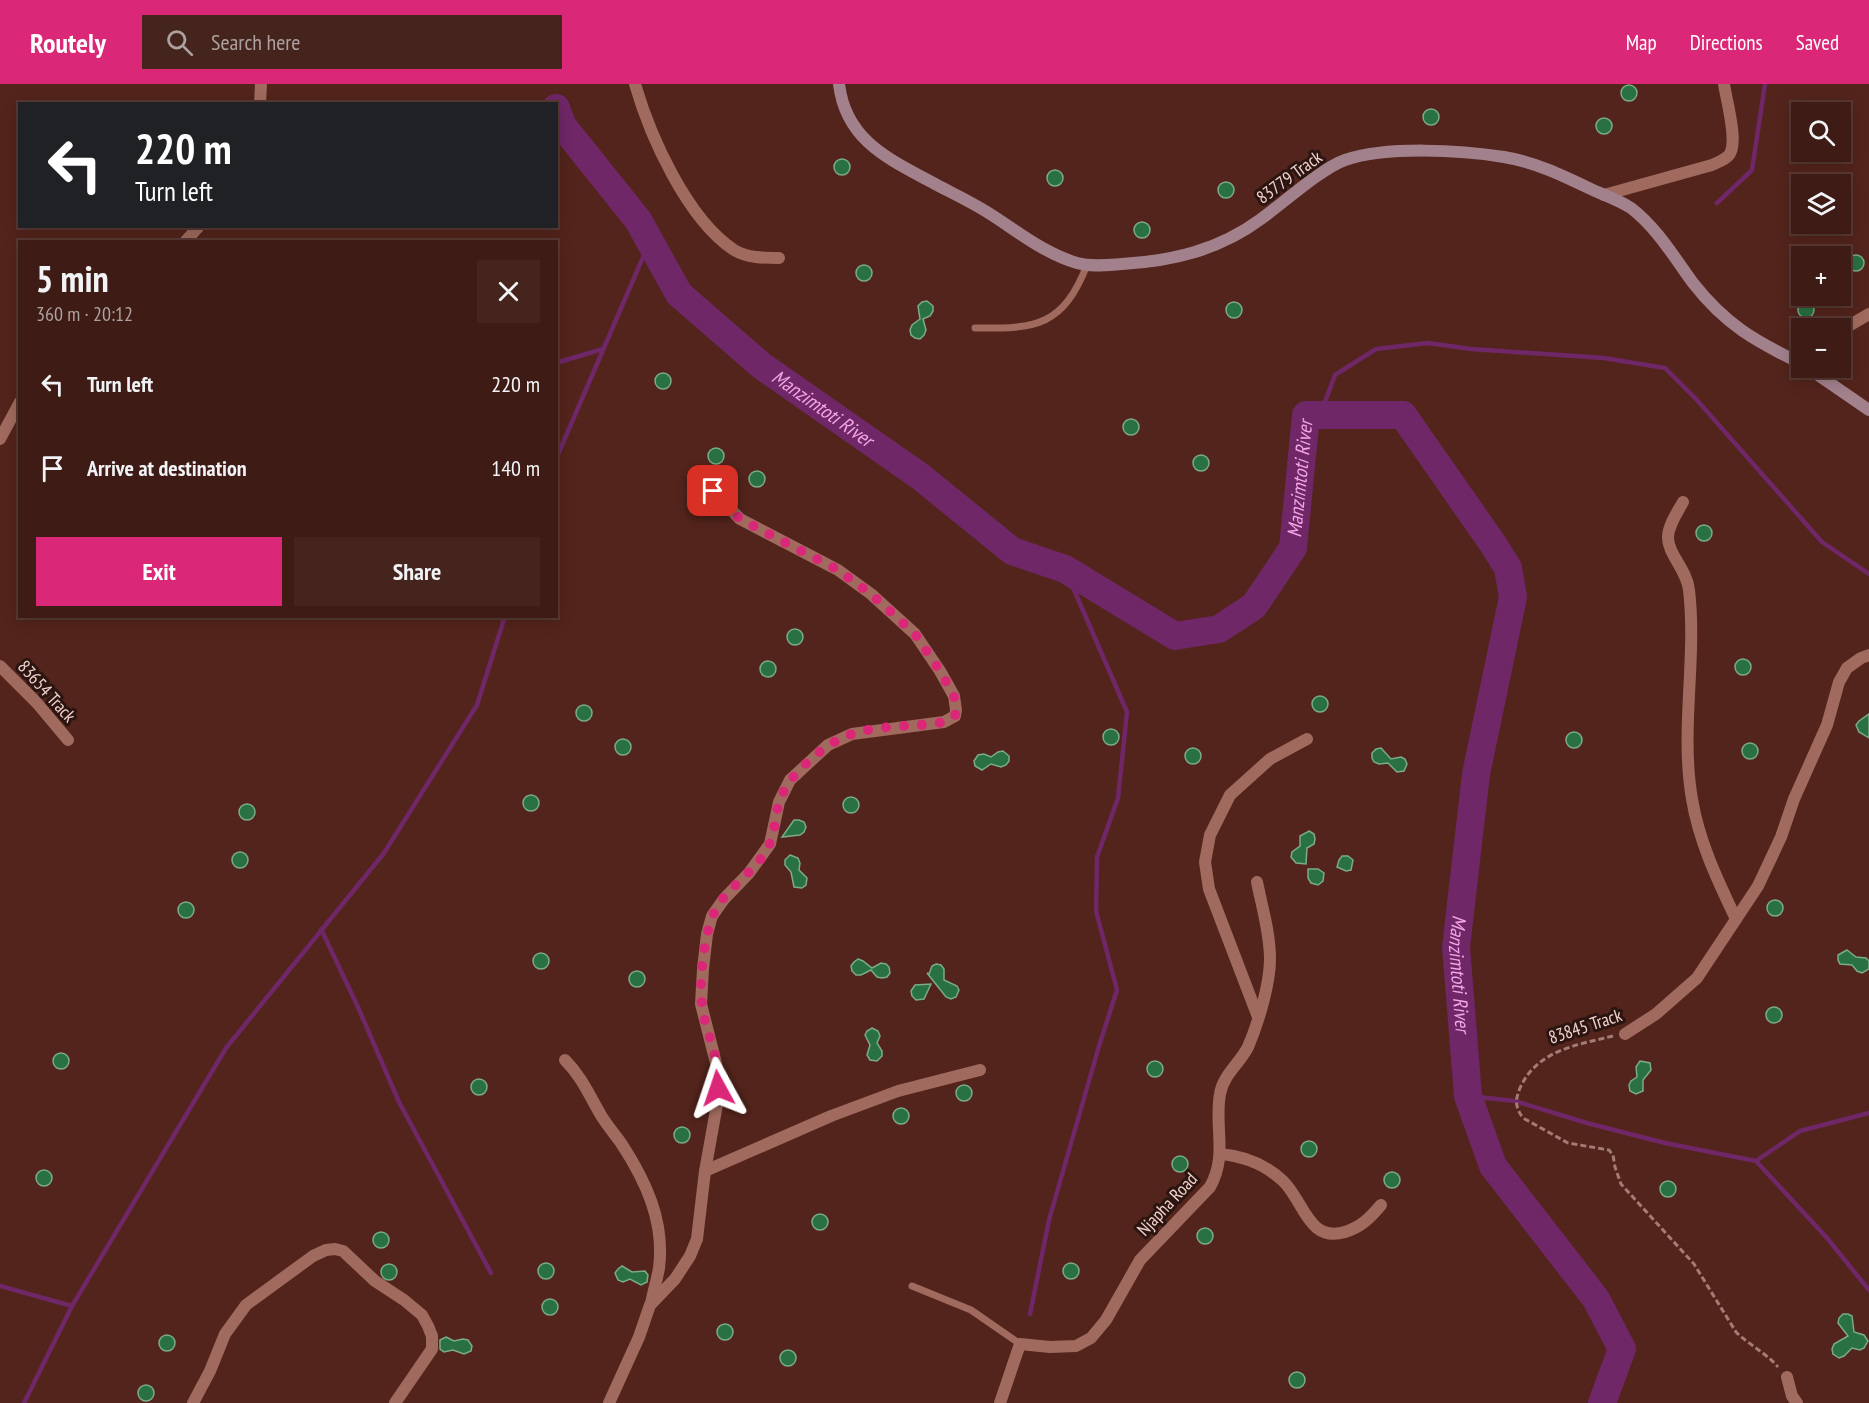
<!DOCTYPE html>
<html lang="en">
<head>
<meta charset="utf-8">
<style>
  :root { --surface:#3e1b14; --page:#45241d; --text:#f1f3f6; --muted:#ada1a0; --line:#573934; --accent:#db2777 }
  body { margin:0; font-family:"PT Sans Narrow",sans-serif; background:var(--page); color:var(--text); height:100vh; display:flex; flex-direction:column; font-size:22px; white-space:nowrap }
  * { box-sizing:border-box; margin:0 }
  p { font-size:20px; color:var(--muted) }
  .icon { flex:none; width:33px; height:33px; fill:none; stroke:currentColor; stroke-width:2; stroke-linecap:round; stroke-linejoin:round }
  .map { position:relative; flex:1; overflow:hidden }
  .drawer { position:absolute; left:18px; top:156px; width:540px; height:378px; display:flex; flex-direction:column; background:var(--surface); border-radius:0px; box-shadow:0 3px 15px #0003,0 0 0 2px var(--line) }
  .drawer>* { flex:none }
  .guide { position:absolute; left:18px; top:18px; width:540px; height:126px; border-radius:0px; box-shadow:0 3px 15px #0003,0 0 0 2px var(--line); background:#202124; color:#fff; overflow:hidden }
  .buttons { position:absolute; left:1791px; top:18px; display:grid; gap:12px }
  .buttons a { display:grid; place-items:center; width:60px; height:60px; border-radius:0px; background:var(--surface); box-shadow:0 3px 15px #0003,0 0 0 2px var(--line); font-size:30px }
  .pin { position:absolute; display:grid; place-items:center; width:51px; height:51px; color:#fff; margin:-26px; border-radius:12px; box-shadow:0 3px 9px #0006 }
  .me { position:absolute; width:66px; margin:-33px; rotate:355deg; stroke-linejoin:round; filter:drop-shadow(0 0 4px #0008) }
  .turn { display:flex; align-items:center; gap:21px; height:126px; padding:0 18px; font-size:27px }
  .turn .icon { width:78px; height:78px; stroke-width:2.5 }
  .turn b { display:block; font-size:42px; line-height:51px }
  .round { display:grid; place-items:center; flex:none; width:63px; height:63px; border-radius:0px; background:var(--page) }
  .summary { display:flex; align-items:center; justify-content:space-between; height:102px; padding:0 18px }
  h1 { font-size:36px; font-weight:700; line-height:45px }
  .action { display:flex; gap:12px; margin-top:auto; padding:12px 18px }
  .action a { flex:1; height:69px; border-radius:0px; background:var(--accent); color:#fff; font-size:24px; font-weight:700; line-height:69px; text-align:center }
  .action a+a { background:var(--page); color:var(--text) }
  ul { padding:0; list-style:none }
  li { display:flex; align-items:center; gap:18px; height:84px; padding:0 18px }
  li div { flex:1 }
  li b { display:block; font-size:22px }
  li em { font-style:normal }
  header { display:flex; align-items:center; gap:36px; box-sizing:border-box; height:84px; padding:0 30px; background:var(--accent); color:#fff }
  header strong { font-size:28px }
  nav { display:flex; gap:33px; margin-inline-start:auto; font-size:21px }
  .search { width:420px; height:54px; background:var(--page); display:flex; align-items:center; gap:15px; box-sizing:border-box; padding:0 21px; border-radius:0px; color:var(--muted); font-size:22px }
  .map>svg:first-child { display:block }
</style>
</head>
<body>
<header>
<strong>Routely</strong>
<div class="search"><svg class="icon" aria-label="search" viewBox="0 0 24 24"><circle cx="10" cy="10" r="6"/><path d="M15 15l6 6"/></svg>Search here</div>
<nav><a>Map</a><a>Directions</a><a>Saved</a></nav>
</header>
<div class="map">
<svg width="1869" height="1319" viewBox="0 0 1869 1319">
  <rect width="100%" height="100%" fill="#53241b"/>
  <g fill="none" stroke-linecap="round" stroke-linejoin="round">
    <g stroke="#6f2767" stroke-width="4.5">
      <path d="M1717 119 1752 86 1765 0"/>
      <path d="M556 279 603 265"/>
      <path d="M1320 331 1335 291 1376 265 1428 259 1471 265 1604 274 1665 284 1696 315 1822 458 1869 490"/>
      <path d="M556 375 650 157"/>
      <path d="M321 845 357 921 399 1018 491 1189"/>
      <path d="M1468 1012 1515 1017 1587 1039 1665 1059 1756 1077 1800 1047 1869 1029"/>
      <path d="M1756 1077 1827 1154 1869 1206"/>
      <path d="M0 1202 72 1222"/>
      <path d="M1030 1230 1049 1136 1099 962 1117 906 1096 827 1097 773 1118 714 1127 628 1065 485"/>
      <path d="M24 1319 72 1222 226 964 384 769 477 621 505 532"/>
    </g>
    <path stroke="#6f2767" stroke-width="28" id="s1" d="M556 24 562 41 638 136 679 210 762 282 921 393 1012 467 1065 485 1175 552 1219 545 1254 522 1293 464 1306 331H1403L1493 460 1508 484 1513 513 1476 690 1456 863 1468 1012 1493 1082 1596 1215 1622 1265 1602 1319"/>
  </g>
  <g fill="#297143" stroke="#7bab88" stroke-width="1.5">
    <circle cx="1629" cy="9" r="8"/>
    <circle cx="1431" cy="33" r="8"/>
    <circle cx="1604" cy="42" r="8"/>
    <circle cx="842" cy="83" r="8"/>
    <circle cx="1055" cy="94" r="8"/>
    <circle cx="1226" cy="106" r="8"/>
    <circle cx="1142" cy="146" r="8"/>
    <circle cx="1856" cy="179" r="8"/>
    <circle cx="864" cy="189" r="8"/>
    <path d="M927 217 933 222V227L930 232 923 235 926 246 924 251 920 255 915 254 911 251 910 246 912 241 920 235 918 222 922 218Z"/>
    <circle cx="1234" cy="226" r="8"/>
    <circle cx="1806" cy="226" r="8"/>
    <circle cx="663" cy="297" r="8"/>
    <circle cx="1131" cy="343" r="8"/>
    <circle cx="716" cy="372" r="8"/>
    <circle cx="1201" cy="379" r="8"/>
    <circle cx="757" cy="395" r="8"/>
    <circle cx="1704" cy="449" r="8"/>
    <circle cx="795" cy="553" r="8"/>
    <circle cx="1743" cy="583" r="8"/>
    <circle cx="768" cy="585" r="8"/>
    <circle cx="1320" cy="620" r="8"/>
    <circle cx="584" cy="629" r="8"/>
    <path d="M1869 630V654L1859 648 1856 641 1859 637Z"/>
    <circle cx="1111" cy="653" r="8"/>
    <circle cx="1574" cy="656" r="8"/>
    <circle cx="623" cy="663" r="8"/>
    <circle cx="1750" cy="667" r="8"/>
    <path d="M1381 664 1391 675 1401 673 1405 675 1407 680 1404 687 1397 688 1388 679 1379 680 1374 678 1372 674V669L1376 665Z"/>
    <circle cx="1193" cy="672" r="8"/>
    <path d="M1003 667 1009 672V677L1006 681 1001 683 991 680 982 686 975 682 974 677 978 671 984 670 991 673 998 668Z"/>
    <circle cx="531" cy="719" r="8"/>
    <circle cx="851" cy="721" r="8"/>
    <circle cx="247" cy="728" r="8"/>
    <path d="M794 736H799L804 738 806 743 804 748 800 751 782 753Z"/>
    <path d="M1309 747 1314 750 1315 755 1314 760 1307 764 1306 780 1296 779 1291 773 1292 768 1300 762V752Z"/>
    <circle cx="240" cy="776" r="8"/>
    <path d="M790 771 798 774 800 779 799 786 807 794 806 801 802 804 794 803 791 788 785 781V776Z"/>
    <path d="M1342 772H1348L1353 776 1351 786 1346 787 1337 783 1339 776Z"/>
    <path d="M1308 785H1318L1324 789 1323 797 1318 801 1311 799 1308 794Z"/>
    <circle cx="1775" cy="824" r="8"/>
    <circle cx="186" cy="826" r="8"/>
    <path d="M1847 866 1856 873 1866 874 1869 877V885L1862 889 1857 887 1852 881 1840 880 1838 876V871Z"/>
    <circle cx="541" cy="877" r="8"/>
    <path d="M858 875 863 877 872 884 881 879 886 880 889 883 890 889 887 893 882 894 877 893 871 886 861 891H856L852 887 851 882 854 878Z"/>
    <path d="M936 880 941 881 944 885V896L957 902 959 906 956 913 951 915 946 913 927 889 929 890 932 882Z"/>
    <circle cx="637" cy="895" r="8"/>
    <path d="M931 900 924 915 916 916 912 912 911 907 915 901Z"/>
    <circle cx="1774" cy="931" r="8"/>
    <path d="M872 944 878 947 880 952 877 959 882 967V972L877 977 870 976 867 971 870 961 865 951 867 947Z"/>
    <circle cx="61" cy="977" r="8"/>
    <path d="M1640 977 1650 979 1651 986 1643 996V1007L1636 1010 1630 1007 1629 1001 1631 997 1637 993 1636 983Z"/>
    <circle cx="1155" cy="985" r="8"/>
    <circle cx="479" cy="1003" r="8"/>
    <circle cx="964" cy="1009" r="8"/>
    <circle cx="901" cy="1032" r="8"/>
    <circle cx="682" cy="1051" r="8"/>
    <circle cx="1309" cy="1065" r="8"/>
    <circle cx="1180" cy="1080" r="8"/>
    <circle cx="44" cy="1094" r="8"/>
    <circle cx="1392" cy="1096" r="8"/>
    <circle cx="1668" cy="1105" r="8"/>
    <circle cx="820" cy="1138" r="8"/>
    <circle cx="1205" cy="1152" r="8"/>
    <circle cx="381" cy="1156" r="8"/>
    <circle cx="546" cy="1187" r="8"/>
    <circle cx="1071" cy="1187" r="8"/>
    <circle cx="389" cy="1188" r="8"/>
    <path d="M622 1182 632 1188 645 1187 648 1191 647 1198 641 1201 630 1195 623 1198 618 1196 615 1189 618 1185Z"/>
    <circle cx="550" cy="1223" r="8"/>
    <path d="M1843 1230H1848L1852 1232 1854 1248 1864 1251 1868 1257 1864 1264 1860 1266 1852 1264 1844 1272 1839 1274 1833 1270 1832 1265 1834 1260 1848 1252 1838 1239 1839 1234Z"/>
    <circle cx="725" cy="1248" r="8"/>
    <circle cx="167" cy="1259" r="8"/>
    <path d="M446 1253 454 1257 463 1255 468 1256 472 1262 471 1267 464 1270 453 1266 444 1268 440 1265V1256Z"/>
    <circle cx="788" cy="1274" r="8"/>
    <circle cx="1297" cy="1296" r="8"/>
    <circle cx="146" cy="1309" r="8"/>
  </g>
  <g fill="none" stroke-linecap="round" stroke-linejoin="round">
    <path stroke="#a37c74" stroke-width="3" stroke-dasharray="6 3" stroke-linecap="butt" d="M1613 952C1577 961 1537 966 1520 1004 1515 1016 1515 1023 1523 1034L1568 1059 1609 1066 1613 1071 1615 1083 1621 1100 1694 1180 1736 1248C1749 1261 1765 1268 1778 1283"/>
    <g stroke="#a16a5e" stroke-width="7">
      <path d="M975 244C1037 245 1063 242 1087 181"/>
      <path d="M912 1202 971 1226 1020 1260"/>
    </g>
    <g stroke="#a16a5e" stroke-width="12">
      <path d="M635 0C650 52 687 135 734 166 747 174 764 174 779 174"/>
      <path d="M260 20 261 0"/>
      <path d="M1604 111 1712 81C1718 78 1725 76 1729 71 1739 59 1726 15 1724 0"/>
      <path d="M185 158 199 142"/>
      <path d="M1840 247 1869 230"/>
      <path d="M0 355 20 318"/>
      <path d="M1683 418C1677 429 1669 440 1668 452 1667 470 1687 485 1689 506 1697 575 1680 646 1692 715 1699 758 1718 797 1736 835"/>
      <path d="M0 582 37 619 68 656"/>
      <path d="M1258 933 1209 805 1205 778 1210 751 1230 711 1270 675 1307 655"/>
      <path d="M1625 950 1656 930 1697 894 1758 802 1781 753 1794 715 1827 641 1839 598 1847 584 1861 574 1869 571"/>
      <path d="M565 976C582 993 590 1013 602 1033 608 1042 615 1051 621 1059 646 1097 665 1138 659 1184 657 1196 653 1208 651 1220"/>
      <path d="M1220 1070C1245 1072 1265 1080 1283 1097 1304 1117 1308 1159 1345 1148 1361 1143 1370 1134 1381 1121"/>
      <path d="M705 1087 831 1032 898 1007 980 986"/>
      <path d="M1787 1293 1792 1312 1797 1319"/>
      <path d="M193 1319 210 1287 225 1250 246 1221 313 1172 326 1166 335 1165 343 1167 375 1197 404 1216 422 1231 428 1242 432 1252V1265L395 1319"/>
      <path d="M609 1319 639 1253 650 1221 675 1195 690 1172 697 1155 705 1087 718 1015 719 991 701 920 703 885 707 850 712 832 724 815 749 789 770 760 779 718 790 696 828 661 852 650 944 638 955 632 956 626 954 612 940 587 915 550 871 510 838 486 740 435 713 407"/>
      <path d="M1000 1319 1020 1260 1050 1263 1076 1262 1091 1254 1106 1236 1140 1176 1210 1103C1228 1071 1214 1043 1220 1010 1223 991 1240 979 1248 963 1258 940 1270 900 1270 875 1270 849 1262 823 1257 798"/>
    </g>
    <g stroke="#a2818d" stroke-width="12">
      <path d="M839 0C846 58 891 76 937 101 954 110 971 118 987 128 1016 146 1043 169 1077 179 1091 183 1107 181 1122 180 1173 177 1219 166 1261 135 1282 120 1322 84 1345 76 1387 62 1460 66 1504 73 1536 78 1566 93 1595 107 1607 112 1620 117 1631 124 1657 144 1674 173 1693 199 1726 241 1755 257 1802 280"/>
      <path d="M1808 284 1869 326"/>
    </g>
  </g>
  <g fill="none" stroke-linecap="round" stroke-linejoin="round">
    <path stroke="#db2777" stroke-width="10" stroke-dasharray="0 18" d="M713 407 740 435 838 486 871 510 915 550 940 587 954 612 956 626 955 632C945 640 932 640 920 641 893 643 860 643 836 657 814 670 786 694 779 719 775 732 775 746 770 759 758 789 722 804 712 834 702 861 697 910 705 937 711 960 720 980 718 1004"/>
  </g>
  <g text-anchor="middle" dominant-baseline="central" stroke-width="6" stroke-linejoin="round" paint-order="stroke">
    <g font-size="18" fill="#f2d2cc" stroke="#2b1511">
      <text transform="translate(1289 93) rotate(-36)">83779 Track</text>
      <text transform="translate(47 607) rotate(48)">83654 Track</text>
      <text transform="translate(1585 942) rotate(-18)">83845 Track</text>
      <text transform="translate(1167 1120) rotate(-47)">Njapha Road</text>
    </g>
    <g font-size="20" font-style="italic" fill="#f4a4e8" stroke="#2b1511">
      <text stroke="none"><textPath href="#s1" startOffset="408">Manzimtoti River</textPath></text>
      <text stroke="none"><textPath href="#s1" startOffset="1056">Manzimtoti River</textPath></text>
      <text stroke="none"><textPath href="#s1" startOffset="1814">Manzimtoti River</textPath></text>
    </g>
  </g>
</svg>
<div class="buttons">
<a><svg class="icon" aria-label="search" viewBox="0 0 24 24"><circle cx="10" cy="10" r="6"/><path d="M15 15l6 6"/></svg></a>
<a><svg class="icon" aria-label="layers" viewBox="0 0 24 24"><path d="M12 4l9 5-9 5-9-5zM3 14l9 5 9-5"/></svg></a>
<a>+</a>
<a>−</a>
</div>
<div class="pin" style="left:713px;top:407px;background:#d93025"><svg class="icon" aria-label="arrive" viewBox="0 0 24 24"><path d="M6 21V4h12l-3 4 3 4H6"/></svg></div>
<svg class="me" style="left:718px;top:1004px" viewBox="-20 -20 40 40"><path d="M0-17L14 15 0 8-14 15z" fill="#db2777" stroke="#fff" stroke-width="4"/></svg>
<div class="guide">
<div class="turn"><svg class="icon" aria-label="left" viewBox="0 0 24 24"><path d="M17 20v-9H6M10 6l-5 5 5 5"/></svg><div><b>220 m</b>Turn left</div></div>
</div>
<section class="drawer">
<div class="summary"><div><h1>5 min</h1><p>360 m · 20:12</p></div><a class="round"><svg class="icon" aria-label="close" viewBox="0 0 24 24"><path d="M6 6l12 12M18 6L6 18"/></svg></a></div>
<ul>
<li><svg class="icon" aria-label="left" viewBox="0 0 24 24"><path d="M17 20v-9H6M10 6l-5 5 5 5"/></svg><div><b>Turn left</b></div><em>220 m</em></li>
<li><svg class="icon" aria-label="arrive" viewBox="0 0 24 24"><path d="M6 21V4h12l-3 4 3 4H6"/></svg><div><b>Arrive at destination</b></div><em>140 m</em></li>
</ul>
<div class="action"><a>Exit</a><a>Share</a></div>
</section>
</div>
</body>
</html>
